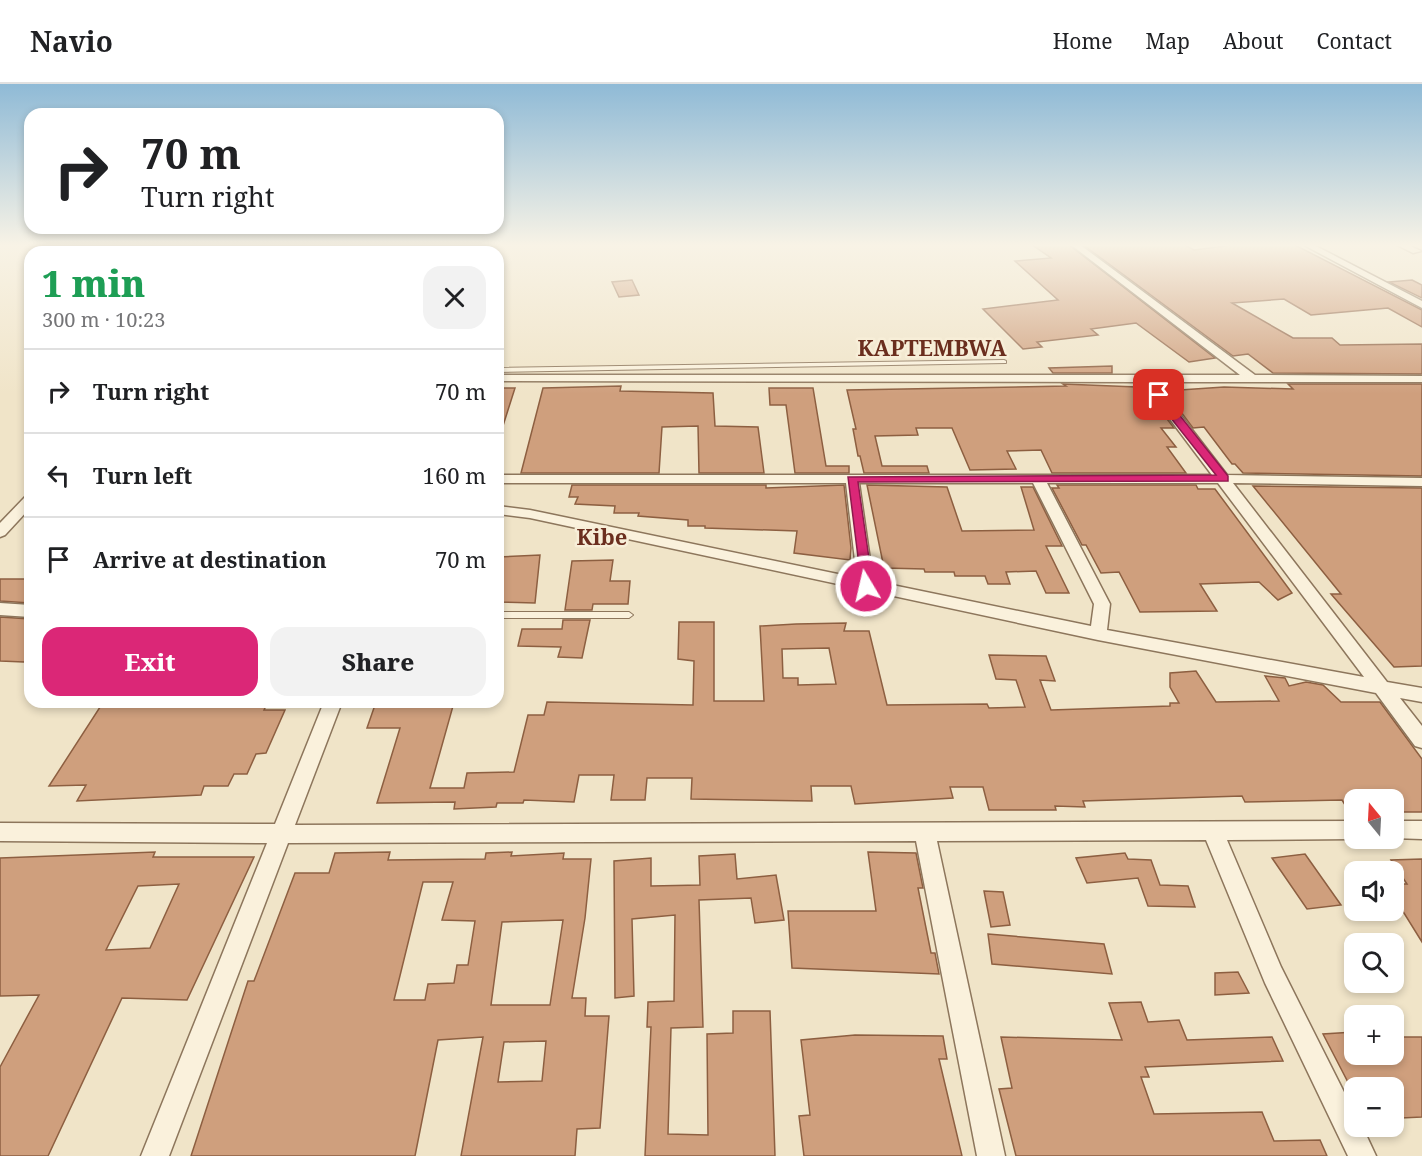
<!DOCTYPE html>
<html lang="en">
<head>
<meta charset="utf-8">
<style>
  :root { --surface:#fff; --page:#f2f2f2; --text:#202124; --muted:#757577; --line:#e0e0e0; --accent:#db2777 }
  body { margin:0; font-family:"Noto Serif",serif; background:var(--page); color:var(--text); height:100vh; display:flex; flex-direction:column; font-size:22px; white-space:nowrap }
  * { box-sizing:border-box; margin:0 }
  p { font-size:20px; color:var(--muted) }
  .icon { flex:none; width:33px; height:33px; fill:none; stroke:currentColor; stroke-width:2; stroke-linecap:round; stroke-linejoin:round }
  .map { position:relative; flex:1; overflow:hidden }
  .side { position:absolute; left:24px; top:162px; width:480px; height:462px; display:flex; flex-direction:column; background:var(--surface); border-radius:18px; box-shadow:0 3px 9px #0003 }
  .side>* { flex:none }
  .guide { position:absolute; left:24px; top:24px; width:480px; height:126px; border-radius:18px; box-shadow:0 3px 9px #0003; background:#fff; color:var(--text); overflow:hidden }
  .needle { width:39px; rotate:342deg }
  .controls { position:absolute; left:1344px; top:705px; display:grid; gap:12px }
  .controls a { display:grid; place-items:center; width:60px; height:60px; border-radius:12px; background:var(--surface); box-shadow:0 3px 9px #0003; font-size:30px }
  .pin { position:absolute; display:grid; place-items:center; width:51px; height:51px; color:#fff; margin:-26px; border-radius:12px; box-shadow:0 3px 9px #0006 }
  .me { position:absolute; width:66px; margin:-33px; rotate:351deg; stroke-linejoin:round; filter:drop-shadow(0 0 4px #0008) }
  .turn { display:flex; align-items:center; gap:21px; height:126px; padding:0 18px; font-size:27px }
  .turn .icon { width:78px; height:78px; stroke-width:2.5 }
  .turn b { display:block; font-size:42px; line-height:51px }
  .round { display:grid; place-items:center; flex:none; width:63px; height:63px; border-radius:18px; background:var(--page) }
  .headline { display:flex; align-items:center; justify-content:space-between; height:102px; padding:0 18px }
  h1 { font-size:36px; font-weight:800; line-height:45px; color:#1e9e55 }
  .action { display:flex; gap:12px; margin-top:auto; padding:12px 18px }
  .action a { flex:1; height:69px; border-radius:18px; background:var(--accent); color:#fff; font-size:24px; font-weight:800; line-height:69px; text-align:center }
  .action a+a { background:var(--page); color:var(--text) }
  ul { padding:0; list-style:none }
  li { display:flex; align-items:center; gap:18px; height:84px; padding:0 18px; border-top:2px solid var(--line) }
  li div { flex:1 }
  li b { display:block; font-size:22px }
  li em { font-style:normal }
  header { display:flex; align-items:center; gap:36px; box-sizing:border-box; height:84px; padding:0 30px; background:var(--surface); border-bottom:2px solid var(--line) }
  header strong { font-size:28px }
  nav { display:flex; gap:33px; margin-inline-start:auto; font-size:21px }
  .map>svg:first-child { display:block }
</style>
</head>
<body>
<header>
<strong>Navio</strong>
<nav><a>Home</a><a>Map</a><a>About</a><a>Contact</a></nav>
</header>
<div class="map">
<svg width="1422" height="1072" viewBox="0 0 1422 1072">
  <rect width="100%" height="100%" fill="#f0e4c8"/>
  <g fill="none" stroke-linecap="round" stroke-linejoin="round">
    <path stroke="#6f938a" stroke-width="3" d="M186 168 192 160"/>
  </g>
  <g fill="#cf9f7d" stroke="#8d5f41" stroke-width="1.5" fill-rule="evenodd">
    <path d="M1031 160H1068L1215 274 1189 278 1136 239 1091 245 1098 251 1037 258 1042 263 1023 265 983 225 1058 216 1015 177 1051 174Z"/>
    <path d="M1082 160H1183L1194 166 1241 160H1293L1422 226V243L1388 224 1311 231 1284 215 1232 219 1293 254H1332L1340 261 1422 260V290L1273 289 1248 270 1233 272Z"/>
    <path d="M632 196 639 211 619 213 612 198Z"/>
    <path d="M1412 196 1422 201V214L1389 198Z"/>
    <path d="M1112 282V289H1053L1049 284Z"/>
    <path d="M1063 300 1137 303 1141 308 1147 309 1174 344H1161L1176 363H1167L1186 389H1052L1041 366 1007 367 1016 385 970 386 952 344H916L918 351 875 352 882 382H927L929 389H864L860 372H858L853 345H856L847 306 1066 302Z"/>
    <path d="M1288 300H1422V392L1243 389 1235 380H1232L1204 343 1193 344 1172 316 1180 306 1224 303 1293 305Z"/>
    <path d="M621 302 620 307 713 309 715 342 758 343 764 389H699L698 342 662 343 659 389H521L543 304Z"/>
    <path d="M498 304H515L501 348 498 347Z"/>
    <path d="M769 304H813L826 382H849V389H795L786 321H770Z"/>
    <path d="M572 401H766V404L844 401 851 464 850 476 794 469 797 447 705 444V442H688V436L638 432 639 429H614L615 422 575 420 578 413H569Z"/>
    <path d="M867 401 947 403 962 447 1034 446 1021 403H1033L1062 462H1046L1069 509H1046L1036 487 1006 488 1010 500H988L985 492H955L954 488H925L924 485 884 484Z"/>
    <path d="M1057 401H1196L1198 405H1215L1292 509 1278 516 1259 498 1200 500 1217 527 1140 528 1119 488 1101 489 1086 461H1082L1052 404H1059Z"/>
    <path d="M1253 402 1422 404V582L1394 583 1331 510H1341Z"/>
    <path d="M540 471 535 519 498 518V473Z"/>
    <path d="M613 476 610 497H630L628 520H593L592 526H565L572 477Z"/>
    <path d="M0 495H30V519L0 517Z"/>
    <path d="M0 533 30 535V571L24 578 0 577Z"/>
    <path d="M563 536H590L582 574 558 573 561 563 518 562 522 545H562Z"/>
    <path d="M679 538H714V617H764L760 542 796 540 846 539 844 547H869L887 621 987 620 989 624 1025 623 1016 596 996 595 989 571 1046 572 1055 597 1040 596 1051 626 1170 622V619H1179L1170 603V589L1196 587 1216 618 1279 617 1265 592 1285 594 1289 602 1306 598 1323 601 1341 618H1380L1422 675V728H1394V716H1354V735L1342 716 1245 718 1242 712 1083 717 1085 723 1055 722 1056 726H989L983 703H950L953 714 855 720 851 702H811L812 717 691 715 692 694H647L645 716H611L614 691H579L574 718 524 716 523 719H497L496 723 454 725 455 718 377 719 400 644H367L376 618H424L423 622H453L430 704H464L467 689 514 688 528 631H544L547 618 693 621 694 577 678 575ZM829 564 836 600 798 601V594H783L782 565Z"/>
    <path d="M189 618 267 620 264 626H285L266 669 256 670 247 690H234L228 702H204L201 711 77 717 86 701 49 702 102 620Z"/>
    <path d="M155 768 153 773H254L187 916 122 914 48 1072H0V983L39 911 0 912V774ZM179 800 150 864 106 866 138 802Z"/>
    <path d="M390 768 388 776 485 775 486 769 512 768 511 772 564 769 563 775H591L585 834 572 914H586L585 932H609L600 1044 577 1045 575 1072H461L483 953 438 956 415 1072H191L248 897H254L295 789H329L335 769ZM423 798H453L442 836 475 837 468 881H457L454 899 428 900 425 916H394ZM563 836 550 921H491L502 838ZM546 957 542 997 498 998 504 958Z"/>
    <path d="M868 768 916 769 923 804H918L931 869H935L939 890 792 884 788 827H876Z"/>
    <path d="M1125 769 1128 775 1151 776 1160 801 1188 802 1195 823 1148 822 1138 794 1087 799 1076 774Z"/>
    <path d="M735 770 737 795 776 791 784 836 755 839 751 814 699 816 703 943 671 944 668 1050 708 1051 707 950 733 949V927H770L775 1072H645L651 943H647L648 918 674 917 675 831 632 835 634 912 615 914 614 777 651 774V802L700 801 699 772Z"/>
    <path d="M1305 770 1341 821 1307 825 1272 774Z"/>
    <path d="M1422 775V858L1394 813V800H1407L1391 776Z"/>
    <path d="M984 807 1003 808 1010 841 991 843Z"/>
    <path d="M988 850 1104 860 1112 890 992 880Z"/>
    <path d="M1238 888 1249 909 1215 911V889Z"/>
    <path d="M1141 918 1148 938 1179 936 1187 956 1272 953 1283 977 1145 983 1149 993H1141L1154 1030 1262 1028 1274 1057 1320 1056 1327 1072H1016L999 1005 1012 1004 1001 953 1122 956 1109 919Z"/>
    <path d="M1354 948V970H1394V953H1422V1033L1401 1034 1394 1020V1004H1351L1323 950Z"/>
    <path d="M855 951 943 952 947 975H939L962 1072H804L799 1032 810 1031 801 956Z"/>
  </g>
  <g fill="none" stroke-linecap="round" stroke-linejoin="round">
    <g stroke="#8d765c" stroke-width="2">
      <g id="lane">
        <path d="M419 160H423L421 168H417Z"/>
        <path d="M1004 276 1006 277V279L498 288V284Z"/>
        <path d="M498 528H629L633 531 629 534H498Z"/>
      </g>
    </g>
    <g stroke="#8d765c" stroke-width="3">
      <g id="street">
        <path d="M177 160H186L180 168H170Z"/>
        <path d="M1070 160H1079L1255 291 1422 292V298H1155L1227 391 1422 394V402L1233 399 1387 598 1422 604V618L1400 614 1422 642V664L1415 662 1376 609 1098 556 530 434 498 430V422L530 426 857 494 846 399H498V391H1212L1142 298 498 297V291H1240ZM859 399H1033L1094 520 1091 542 873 497ZM1047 399H1218L1364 593 1107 546 1110 520Z"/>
        <path d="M1302 160H1312L1422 217V224Z"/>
        <path d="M1395 160H1406L1421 167 1413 169Z"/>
        <path d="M30 412V424L5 451 0 453V439L25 413Z"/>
        <path d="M0 519 30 521V533L0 531Z"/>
        <path d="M324 618H342L295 741 1354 737 1356 754 1354 755 1227 756 1281 883 1354 1028V1042H1362L1376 1072H1348L1265 899 1206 756 937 757 1005 1072H977L916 757 288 759 169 1072H141L267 759 0 757V739L275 740Z"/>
        <path d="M1394 737H1422V755L1392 754Z"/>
      </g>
    </g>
    <use href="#lane" fill="#faf1dc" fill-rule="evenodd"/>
    <use href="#street" fill="#faf1dc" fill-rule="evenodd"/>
  </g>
  <linearGradient id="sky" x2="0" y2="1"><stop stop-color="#8fbad6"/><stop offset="0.52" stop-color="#f8f3e6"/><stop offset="1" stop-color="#f8f3e6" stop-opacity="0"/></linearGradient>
  <rect width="1422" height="310" fill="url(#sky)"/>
  <path fill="#db2777" stroke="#8e194d" stroke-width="1.5" d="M1155 309H1162L1228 392V397L858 398 873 502 866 506 862 505 848 393 1216 391 1155 314Z"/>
  <g text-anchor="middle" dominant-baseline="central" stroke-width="5" stroke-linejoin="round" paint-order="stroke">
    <g font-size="22" font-weight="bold" fill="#6b2e1e" stroke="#f7eed8">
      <text x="932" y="263">KAPTEMBWA</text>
    </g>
    <g font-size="22" font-weight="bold" fill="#6b2e1e" stroke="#f7eed8">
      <text x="602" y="452">Kibe</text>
    </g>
  </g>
</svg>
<div class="controls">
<a><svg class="needle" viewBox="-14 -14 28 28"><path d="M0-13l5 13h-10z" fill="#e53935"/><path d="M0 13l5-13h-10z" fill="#757577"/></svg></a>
<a><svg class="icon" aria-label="sound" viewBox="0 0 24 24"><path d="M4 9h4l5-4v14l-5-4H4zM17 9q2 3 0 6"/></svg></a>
<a><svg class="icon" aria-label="search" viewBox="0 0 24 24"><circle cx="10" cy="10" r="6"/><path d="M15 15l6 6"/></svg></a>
<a>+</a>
<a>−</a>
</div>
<div class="pin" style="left:1159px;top:311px;background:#d93025"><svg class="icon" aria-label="arrive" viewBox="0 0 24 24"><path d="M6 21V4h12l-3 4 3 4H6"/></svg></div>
<svg class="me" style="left:866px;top:502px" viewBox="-20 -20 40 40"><circle r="17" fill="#db2777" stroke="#fff" stroke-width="3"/><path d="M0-11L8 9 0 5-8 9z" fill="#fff"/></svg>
<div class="guide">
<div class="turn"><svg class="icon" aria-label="right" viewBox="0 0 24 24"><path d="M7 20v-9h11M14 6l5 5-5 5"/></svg><div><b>70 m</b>Turn right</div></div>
</div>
<section class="side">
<div class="headline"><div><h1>1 min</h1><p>300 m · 10:23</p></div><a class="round"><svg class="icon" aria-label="close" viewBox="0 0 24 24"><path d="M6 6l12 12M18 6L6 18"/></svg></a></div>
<ul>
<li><svg class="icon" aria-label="right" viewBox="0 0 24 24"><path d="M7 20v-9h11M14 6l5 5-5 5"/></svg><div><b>Turn right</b></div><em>70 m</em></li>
<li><svg class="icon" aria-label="left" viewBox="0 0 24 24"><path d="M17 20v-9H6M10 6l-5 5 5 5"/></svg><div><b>Turn left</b></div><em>160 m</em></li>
<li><svg class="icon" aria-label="arrive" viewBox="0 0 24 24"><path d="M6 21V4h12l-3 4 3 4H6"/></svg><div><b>Arrive at destination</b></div><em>70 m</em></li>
</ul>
<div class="action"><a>Exit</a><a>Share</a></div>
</section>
</div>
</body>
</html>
